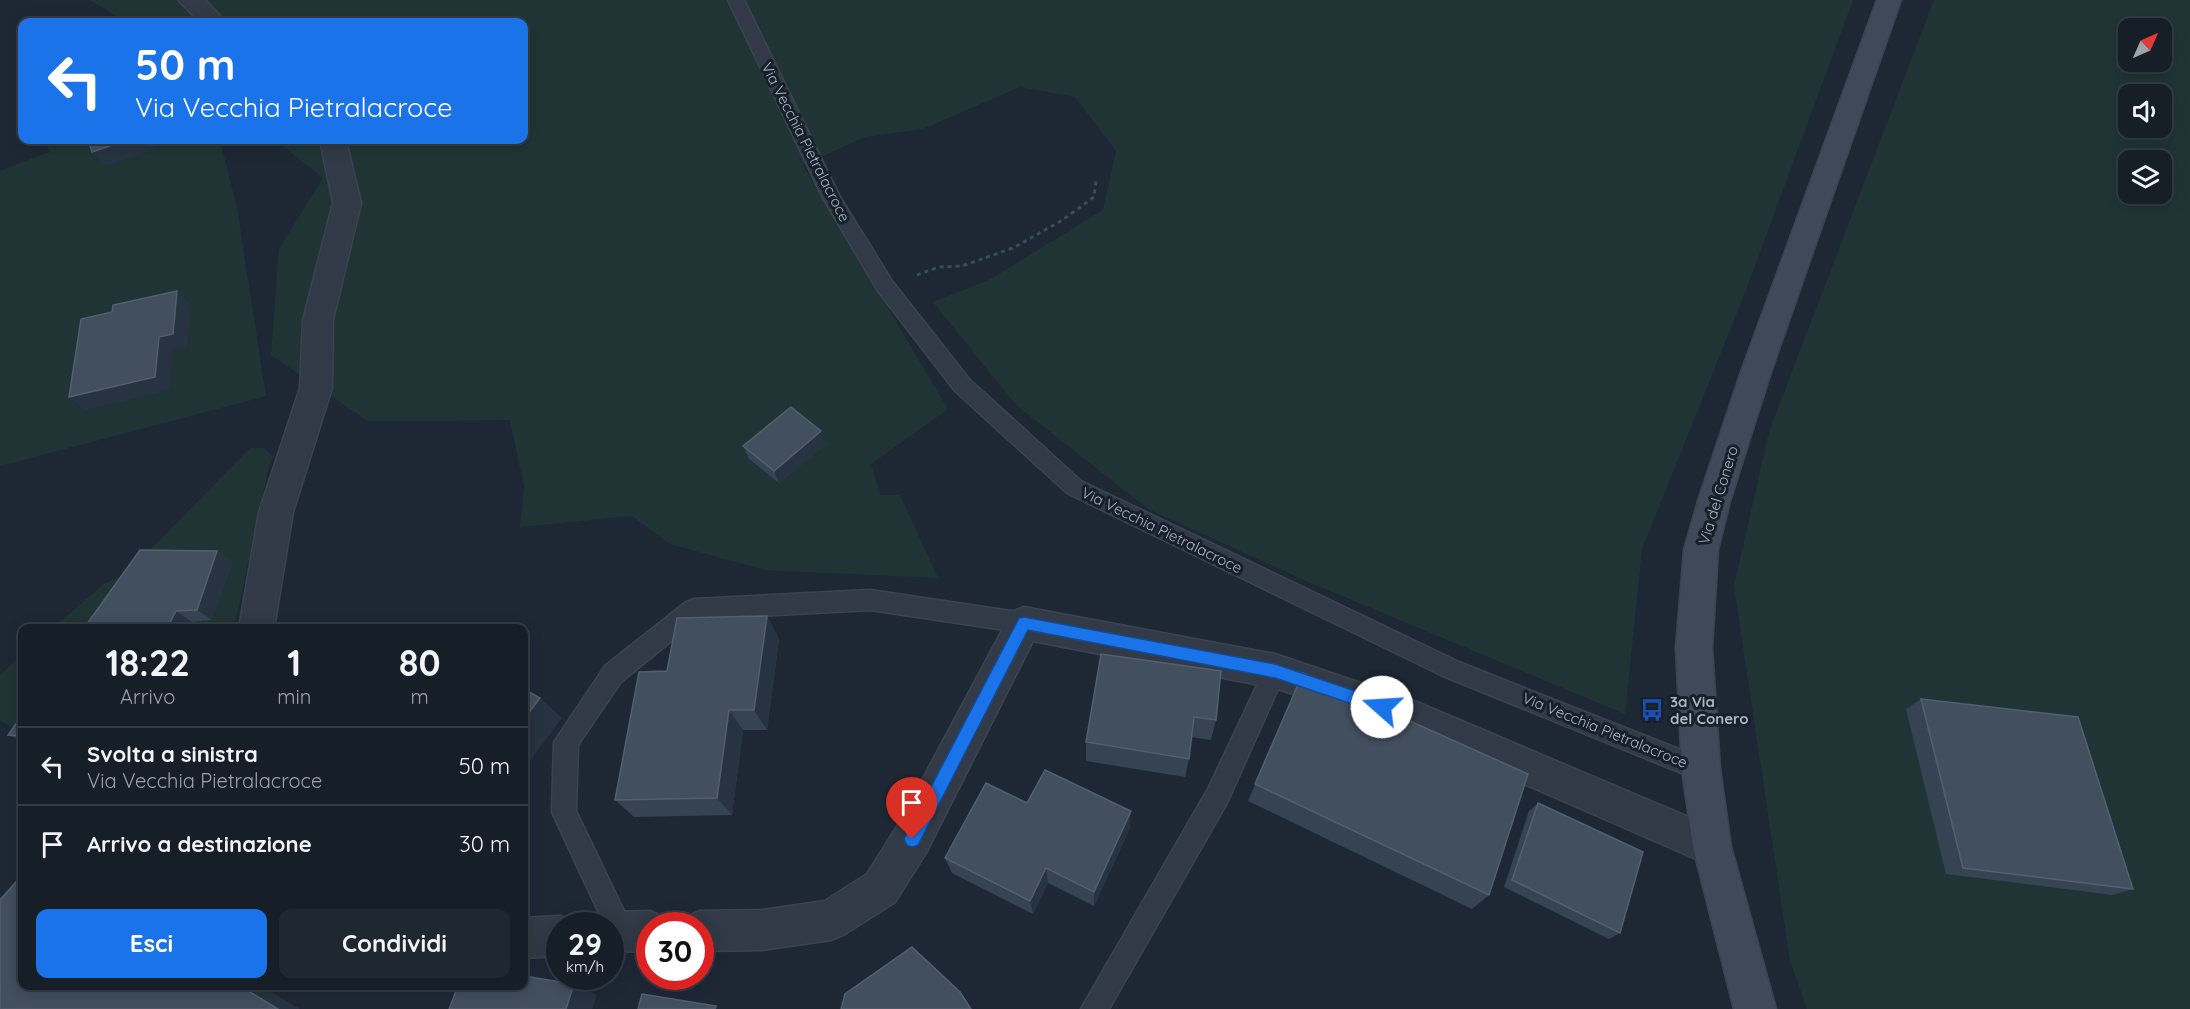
<!DOCTYPE html>
<html lang="it">
<head>
<meta charset="utf-8">
<style>
  :root { --surface:#161e28; --page:#1f2730; --text:#f1f3f6; --muted:#9ea2a8; --line:#353c45; --accent:#1a73e8 }
  body { margin:0; font-family:Quicksand,sans-serif; background:var(--page); color:var(--text); height:100vh; display:flex; flex-direction:column; font-size:22px; white-space:nowrap }
  * { box-sizing:border-box; margin:0 }
  p { font-size:20px; color:var(--muted) }
  .icon { flex:none; width:33px; height:33px; fill:none; stroke:currentColor; stroke-width:2; stroke-linecap:round; stroke-linejoin:round }
  .map { position:relative; flex:1; overflow:hidden }
  .sheet { position:absolute; left:18px; top:624px; width:510px; height:366px; display:flex; flex-direction:column; background:var(--surface); border-radius:12px; box-shadow:0 3px 15px #0003,0 0 0 2px var(--line) }
  .sheet>* { flex:none }
  .top-card { position:absolute; left:18px; top:18px; width:510px; height:126px; border-radius:12px; box-shadow:0 3px 15px #0003,0 0 0 2px var(--line); background:#1a73e8; color:#fff; overflow:hidden }
  .needle { width:39px; rotate:45deg }
  .fabs { position:absolute; left:2118px; top:18px; display:grid; gap:12px }
  .fabs a { display:grid; place-items:center; width:54px; height:54px; border-radius:12px; background:var(--surface); box-shadow:0 3px 15px #0003,0 0 0 2px var(--line); font-size:30px }
  .speed { position:absolute; left:546px; top:912px; display:flex; gap:12px; font-size:30px; font-weight:700; text-align:center }
  .speed>* { display:grid; place-content:center; width:78px; height:78px; border-radius:50%; background:var(--surface); box-shadow:0 3px 15px #0003,0 0 0 2px var(--line); line-height:1 }
  .speed small { font-size:15px; font-weight:400 }
  .speed .limit { border:9px solid #d22; background:#fff; color:#111 }
  .pin { position:absolute; display:grid; place-items:center; width:51px; height:51px; color:#fff; margin:-62px -26px; border-radius:50% 50% 50% 0; rotate:-45deg; box-shadow:0 0 6px #0007 }
  .pin .icon { rotate:45deg }
  .me { position:absolute; width:66px; margin:-33px; rotate:289deg; stroke-linejoin:round; filter:drop-shadow(0 0 4px #0008) }
  .turn { display:flex; align-items:center; gap:21px; height:126px; padding:0 18px; font-size:27px }
  .turn .icon { width:78px; height:78px; stroke-width:2.5 }
  .turn b { display:block; font-size:42px; line-height:51px }
  .eta { display:flex; justify-content:space-evenly; align-items:center; height:102px; text-align:center }
  .eta b { font-size:36px; font-weight:800; line-height:42px }
  .button { display:flex; gap:12px; margin-top:auto; padding:12px 18px }
  .button a { flex:1; height:69px; border-radius:12px; background:var(--accent); color:#fff; font-size:24px; font-weight:800; line-height:69px; text-align:center }
  .button a+a { background:var(--page); color:var(--text) }
  ul { padding:0; list-style:none }
  li { display:flex; align-items:center; gap:18px; height:78px; padding:0 18px; border-top:2px solid var(--line) }
  li div { flex:1 }
  li b { display:block; font-size:22px }
  li em { font-style:normal }
  .map>svg:first-child { display:block }
</style>
</head>
<body>
<div class="map">
<svg width="2190" height="1009" viewBox="0 0 2190 1009">
  <rect width="100%" height="100%" fill="#1e2835"/>
  <g fill="#203436" fill-rule="evenodd">
    <path d="M90 0H1853L1746 290 1642 549 1625 714 1304 580 1148 509 1016 405 933 302 989 280 1103 210 1116 151 1075 97 1020 87 923 129 865 137 803 165 948 409 871 464 880 495H900L938 578 765 570 670 544 632 516 520 527 524 487 510 420 368 421 271 355 279 249 323 178 275 140H524V22H126Z"/>
    <path d="M1934 0H2190V1009H1807L1790 961 1734 586 1769 432ZM2128 28H2162V62H2128ZM2128 94H2162V128H2128ZM2128 160H2162V194H2128Z"/>
    <path d="M45 140H220L237 208 266 396 0 466V171L49 152Z"/>
    <path d="M250 448H264L273 457 268 471 234 628H53L104 584 127 573Z"/>
    <path d="M22 655V733L0 721V675Z"/>
  </g>
  <g fill="none" stroke-linecap="round" stroke-linejoin="round">
    <g stroke="#3b434f" stroke-width="3">
      <g id="lane">
        <path d="M728 0H744L840 197 892 281 969 379 1081 481 1459 662 1709 761 1713 769 1709 777 1701 781 1443 676 1067 493 955 391 878 291 823 198Z"/>
        <path d="M870 590 1024 613 1032 616 1035 623 1032 630 1024 633 870 610 698 619 621 682 578 745 576 811 634 932 630 941 621 945 612 941 610 926H605L552 812 554 742 605 666 686 602 694 599Z"/>
        <path d="M1275 660 1283 664 1286 671 1227 803 1109 1009H1081L1209 787 1267 664Z"/>
      </g>
    </g>
    <g stroke="#3b434f" stroke-width="3">
      <g id="street">
        <path d="M178 0H205L226 22H200Z"/>
        <path d="M320 140H346L361 203 333 320 332 388 293 512 274 628H239L259 512 300 388 303 320 333 203Z"/>
        <path d="M1024 607 1275 654 1417 702 1726 833 1731 847 1726 861 1712 866 1398 729 1275 688 1033 641 926 853 895 902 845 934 831 940 762 950 700 951V926H682L686 917 700 911 762 910 825 901 867 874 898 825 1012 612Z"/>
        <path d="M650 911 664 917 668 926H650V951L610 952V926H593L596 918 610 912Z"/>
        <path d="M560 916 574 922 576 926H560V956L524 958V918Z"/>
      </g>
    </g>
    <g stroke="#3b434f" stroke-width="3">
      <path id="secondary" d="M1877 0H1901L1771 372 1730 501 1718 550 1712 648 1720 769 1731 847 1776 1009H1734L1693 847 1682 769 1676 648 1684 550 1698 501 1741 372Z"/>
    </g>
    <path stroke="#384e4f" stroke-width="3" stroke-dasharray="4 4" stroke-linecap="butt" d="M917 275 939 267 962 266 1013 248 1061 221 1094 197 1096 181"/>
    <use href="#lane" fill="#313a46" fill-rule="evenodd"/>
    <use href="#street" fill="#313a46" fill-rule="evenodd"/>
    <use href="#secondary" fill="#3f4959" fill-rule="evenodd"/>
  </g>
  <g fill="#364352">
    <path d="M826 444 779 483 749 459 743 446Z"/>
    <path d="M217 551 232 562 212 620 192 622 188 628H84Z"/>
    <path d="M767 616 779 639 767 730H743L732 815 634 817 615 800Z"/>
    <path d="M1101 654 1216 720 1211 740 1191 737 1189 759 1185 777 1086 761V742Z"/>
    <path d="M1921 699 2133 889 2113 895 1946 874 1906 709Z"/>
    <path d="M22 715V741L8 735Z"/>
    <path d="M1255 784 1489 895 1472 909 1248 801Z"/>
    <path d="M1027 803 1130 828 1094 906 1048 883 1033 914 952 873 945 858Z"/>
    <path d="M1538 803 1620 933 1609 939 1504 887 1529 811Z"/>
  </g>
  <g fill="#273341">
    <path d="M127 140H156L158 148 106 166 92 152Z"/>
    <path d="M177 291 191 305 187 347 173 350 170 390 85 410 69 397 159 337Z"/>
    <path d="M821 431 826 444 779 483 774 471Z"/>
    <path d="M217 551 232 562 212 620 197 610Z"/>
    <path d="M176 611 192 622 188 628H167Z"/>
    <path d="M767 616 779 639 767 730 754 710Z"/>
    <path d="M540 698 562 718 524 769V719Z"/>
    <path d="M729 710 743 730 732 815 717 798Z"/>
    <path d="M1131 811 1130 828 1094 906V892Z"/>
    <path d="M1046 868 1048 883 1033 914 1030 901Z"/>
    <path d="M574 984 597 995 592 1009H566Z"/>
    <path d="M168 986H192L177 991Z"/>
    <path d="M240 986H261L300 1009H278Z"/>
  </g>
  <g fill="#424f5e" stroke="#535f6e" stroke-width="1.5">
    <path d="M88 140H127L92 152Z"/>
    <path d="M177 291 173 334 159 337 155 377 69 397 81 319 112 312 113 305Z"/>
    <path d="M791 407 821 431 774 471 743 446Z"/>
    <path d="M140 550 217 551 197 610 176 611 167 628H84Z"/>
    <path d="M767 616 754 710H729L717 798 615 800 639 672 667 671 677 618Z"/>
    <path d="M1101 654 1221 671 1216 720 1194 717 1189 759 1086 742Z"/>
    <path d="M1303 673 1528 774 1489 895 1255 784Z"/>
    <path d="M524 689 540 698 524 719Z"/>
    <path d="M1921 699 2078 717 2133 889 1963 868Z"/>
    <path d="M22 715V736L8 735Z"/>
    <path d="M1045 770 1131 811 1094 892 1046 868 1030 901 945 858 986 783 1027 803Z"/>
    <path d="M1538 803 1643 852 1620 933 1512 880Z"/>
    <path d="M22 875V986H168L177 991 181 986H240L278 1009H0V900Z"/>
    <path d="M912 947 960 992 971 1009H841L845 994Z"/>
    <path d="M524 976 574 984 566 1009H449L458 986H524Z"/>
    <path d="M642 994 716 1006 715 1009H638Z"/>
  </g>
  <path fill="#1a73e8" stroke="#114b97" stroke-width="1.5" d="M1024 617 1275 664 1382 700 1387 702 1390 707 1387 712 1382 714 1275 678 1028 630 918 845 912 847 907 845 904 839 907 833 1019 618Z"/>
  <defs>
    <g id="bus-bare" transform="scale(1.8)"><path d="M-5-6H5V4H4V6H2V4H-2V6H-4V4H-5ZM-3.5-4V0h7V-4ZM-3.5 1.2v1.5H-2V1.2ZM2 1.2v1.5H3.5V1.2Z" fill="#1a4fb4" stroke="#171f2a" stroke-width="2.5" paint-order="stroke"/></g>
  </defs>
  <g fill-rule="evenodd">
    <use href="#bus-bare" x="1652" y="710"/>
  </g>
  <g text-anchor="middle" dominant-baseline="central" stroke-width="6" stroke-linejoin="round" paint-order="stroke">
    <g font-size="15" fill="#abb5c3" stroke="#171f2a">
      <text transform="translate(806 142) rotate(63)">Via Vecchia Pietralacroce</text>
      <text transform="translate(1718 495) rotate(-73)">Via del Conero</text>
      <text transform="translate(1162 530) rotate(26)">Via Vecchia Pietralacroce</text>
      <text transform="translate(1605 730) rotate(22)">Via Vecchia Pietralacroce</text>
    </g>
    <g font-size="15" font-weight="bold" fill="#abb5c3" stroke="#171f2a" text-anchor="start">
      <text x="1670" y="701">3a Via<tspan x="1670" dy="17">del Conero</tspan></text>
    </g>
  </g>
</svg>
<div class="fabs">
<a><svg class="needle" viewBox="-14 -14 28 28"><path d="M0-13l5 13h-10z" fill="#e53935"/><path d="M0 13l5-13h-10z" fill="#9ea2a8"/></svg></a>
<a><svg class="icon" aria-label="sound" viewBox="0 0 24 24"><path d="M4 9h4l5-4v14l-5-4H4zM17 9q2 3 0 6"/></svg></a>
<a><svg class="icon" aria-label="layers" viewBox="0 0 24 24"><path d="M12 4l9 5-9 5-9-5zM3 14l9 5 9-5"/></svg></a>
</div>
<div class="speed"><div>29<small>km/h</small></div><div class="limit">30</div></div>
<div class="pin" style="left:912px;top:839px;background:#d93025"><svg class="icon" aria-label="arrive" viewBox="0 0 24 24"><path d="M6 21V4h12l-3 4 3 4H6"/></svg></div>
<svg class="me" style="left:1382px;top:707px" viewBox="-20 -20 40 40"><circle r="19" fill="#fff"/><path d="M0-13L10 11 0 6-10 11z" fill="#1a73e8"/></svg>
<div class="top-card">
<div class="turn"><svg class="icon" aria-label="left" viewBox="0 0 24 24"><path d="M17 20v-9H6M10 6l-5 5 5 5"/></svg><div><b>50 m</b>Via Vecchia Pietralacroce</div></div>
</div>
<section class="sheet">
<div class="eta">
<div><b>18:22</b><p>Arrivo</p></div>
<div><b>1</b><p>min</p></div>
<div><b>80</b><p>m</p></div>
</div>
<ul>
<li><svg class="icon" aria-label="left" viewBox="0 0 24 24"><path d="M17 20v-9H6M10 6l-5 5 5 5"/></svg><div><b>Svolta a sinistra</b><p>Via Vecchia Pietralacroce</p></div><em>50 m</em></li>
<li><svg class="icon" aria-label="arrive" viewBox="0 0 24 24"><path d="M6 21V4h12l-3 4 3 4H6"/></svg><div><b>Arrivo a destinazione</b></div><em>30 m</em></li>
</ul>
<div class="button"><a>Esci</a><a>Condividi</a></div>
</section>
</div>
</body>
</html>
